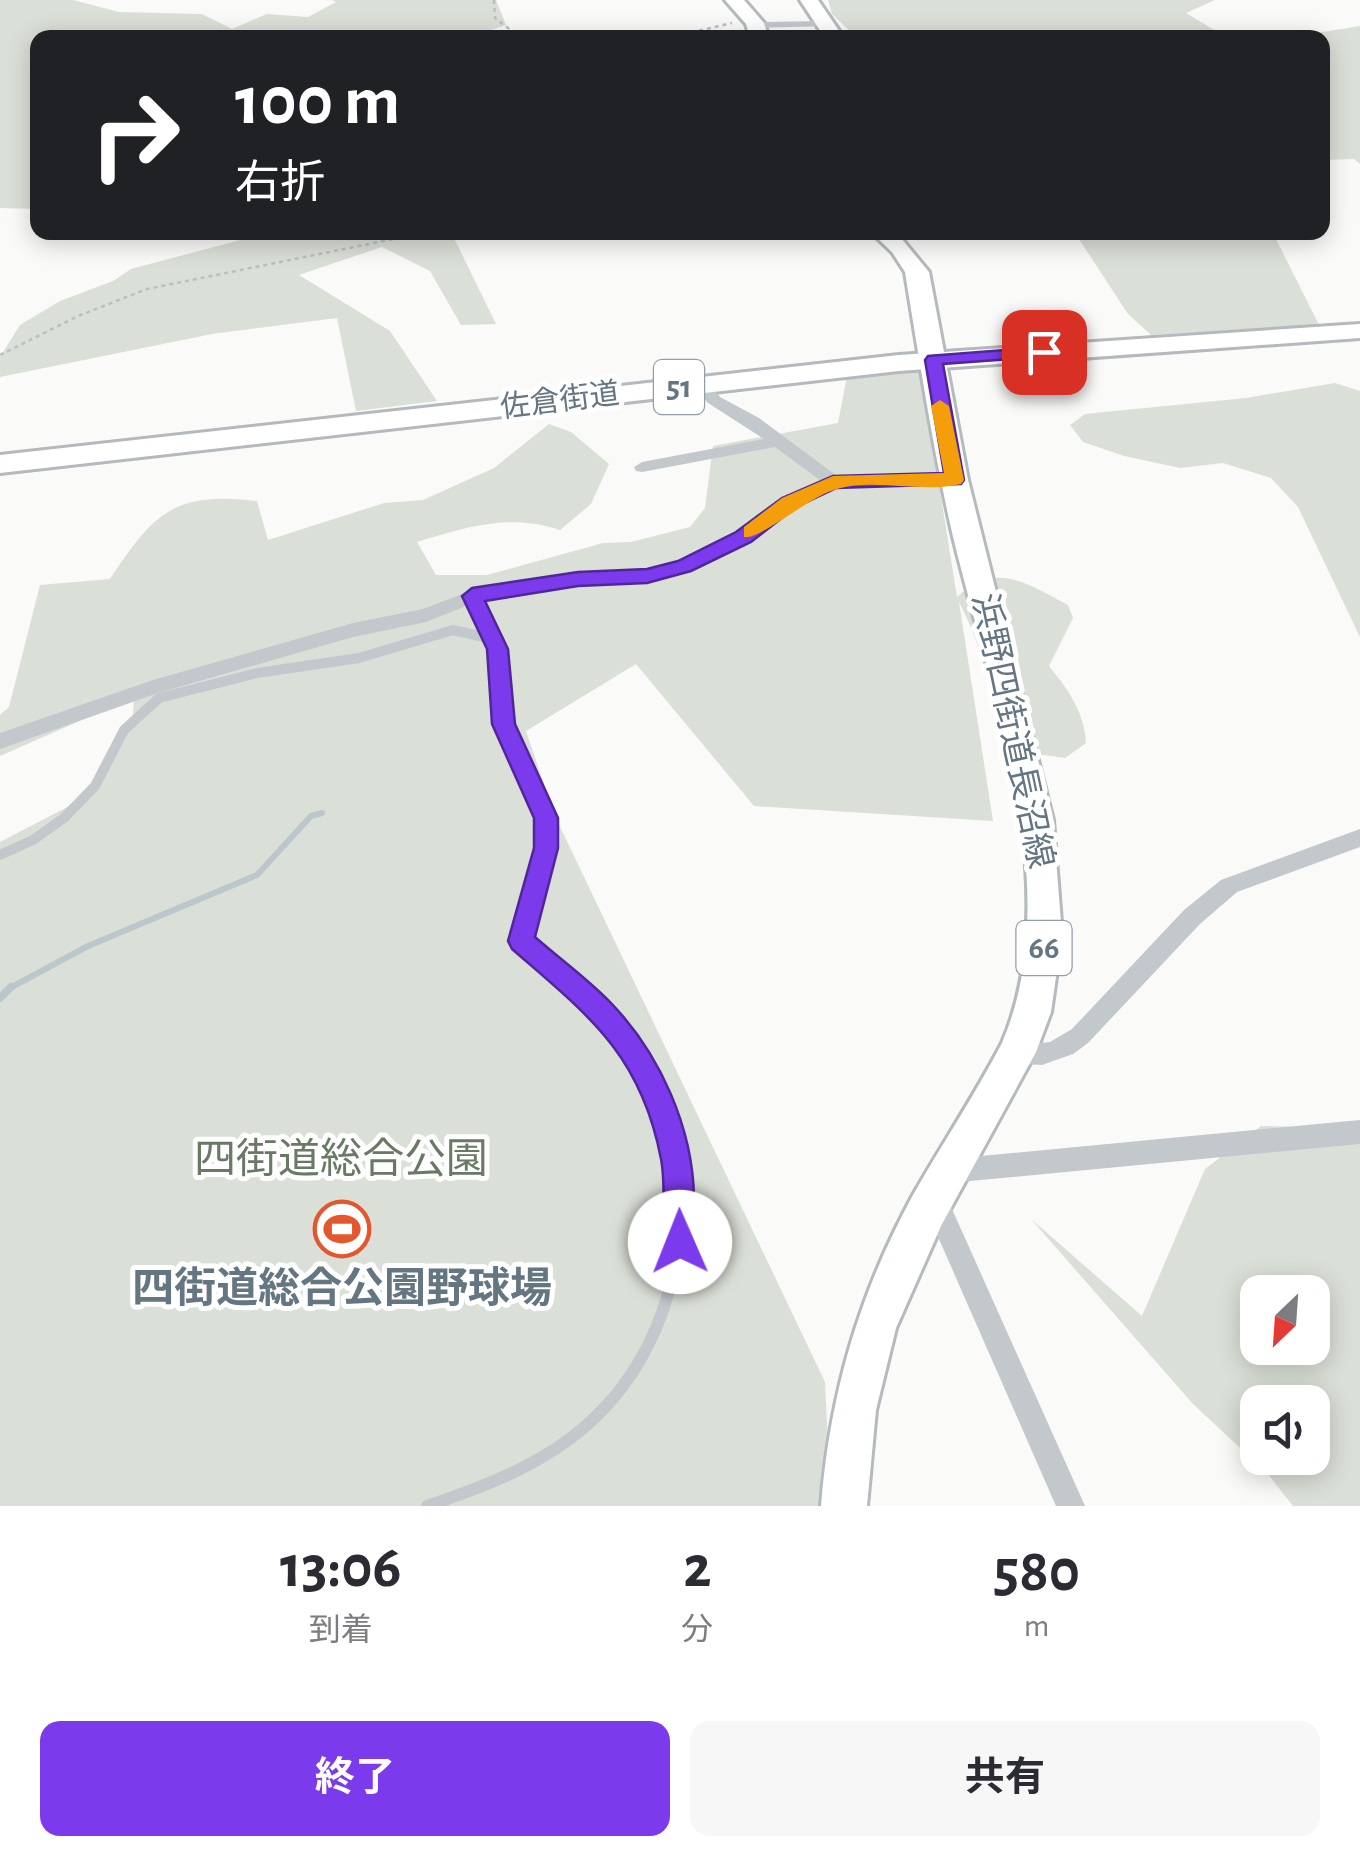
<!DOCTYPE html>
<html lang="ja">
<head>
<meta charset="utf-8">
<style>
  :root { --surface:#fff; --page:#f7f7f7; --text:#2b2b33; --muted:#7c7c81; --accent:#7c3aed }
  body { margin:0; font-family:"Alegreya Sans","Noto Sans JP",sans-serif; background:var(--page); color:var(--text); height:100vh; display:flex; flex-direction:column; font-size:38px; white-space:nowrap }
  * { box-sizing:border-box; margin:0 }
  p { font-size:32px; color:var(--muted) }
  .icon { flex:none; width:55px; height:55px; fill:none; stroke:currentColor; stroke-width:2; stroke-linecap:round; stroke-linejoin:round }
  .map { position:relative; height:1506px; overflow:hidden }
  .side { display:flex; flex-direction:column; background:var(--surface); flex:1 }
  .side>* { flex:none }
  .guide { position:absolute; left:30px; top:30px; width:1300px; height:210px; border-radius:20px; box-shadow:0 5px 25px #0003; background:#202124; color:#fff; overflow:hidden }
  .needle { width:65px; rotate:205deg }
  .tools { position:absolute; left:1240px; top:1275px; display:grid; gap:20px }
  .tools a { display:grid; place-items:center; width:90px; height:90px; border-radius:20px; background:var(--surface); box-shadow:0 5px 25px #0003; font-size:50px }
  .pin { position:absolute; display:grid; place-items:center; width:85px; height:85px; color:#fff; margin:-42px; border-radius:20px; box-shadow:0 5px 15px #0006 }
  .me { position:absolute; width:110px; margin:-55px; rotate:359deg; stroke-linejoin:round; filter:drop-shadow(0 0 8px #0008) }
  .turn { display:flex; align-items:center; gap:35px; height:210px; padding:0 40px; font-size:45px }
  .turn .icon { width:130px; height:130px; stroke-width:2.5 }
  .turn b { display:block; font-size:70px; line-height:85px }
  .eta { display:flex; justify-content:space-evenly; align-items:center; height:170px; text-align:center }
  .eta b { font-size:60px; font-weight:700; line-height:70px }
  .button { display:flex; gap:20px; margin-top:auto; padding:20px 40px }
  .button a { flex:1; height:115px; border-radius:20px; background:var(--accent); color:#fff; font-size:40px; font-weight:700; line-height:115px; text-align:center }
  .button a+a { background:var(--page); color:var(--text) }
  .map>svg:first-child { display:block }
</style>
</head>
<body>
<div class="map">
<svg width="1360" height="1506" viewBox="0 0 1360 1506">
  <rect width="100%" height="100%" fill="#fafaf8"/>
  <g fill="#dadfd7" fill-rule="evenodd">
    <path d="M0 0H73L119 12 202 14 232 29 267 14 308 17 336 2 332 0H496L506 25 466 38H38L37 209 0 208Z"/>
    <path d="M828 0H1215L1186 13 1226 37H856L832 14Z"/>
    <path d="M1360 26V164L1354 159 1323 160 1322 38 1292 37Z"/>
    <path d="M237 233H464L454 238 496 324 461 325 430 271 382 247 299 275 390 331 437 401 356 411 337 318 212 334 0 377V357L20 325 60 301 113 281 131 269 244 239Z"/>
    <path d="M1075 233H1273L1319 325 1151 335 1128 314Z"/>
    <path d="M921 371 957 597C996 560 1027 584 1068 605L1073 618 1049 666C1067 688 1085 713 1086 743L1065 758 1023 752C992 706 985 651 959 602L993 821 754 806 636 664 526 731 554 814 825 1382 831 1506H0V842L81 800 133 716 134 697 0 756V715L9 707 40 585 110 579C154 513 174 491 257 501L268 540 384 503 423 500 494 468 549 424 571 432 609 464 591 504 560 530C509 513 467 527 417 542L436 575H487L603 543 631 542 690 527 705 508 713 446 838 423 847 376Z"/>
    <path d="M1335 383 1360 391V637L1298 507 1271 478 1223 463 1180 468 1124 456 1083 442 1070 425 1085 414 1246 398Z"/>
    <path d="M1261 1126 1360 1128V1506H1293L1267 1473 1193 1404 1031 1219 1142 1316 1205 1169ZM1258 1292H1312V1348H1258ZM1258 1402H1312V1458H1258Z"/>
  </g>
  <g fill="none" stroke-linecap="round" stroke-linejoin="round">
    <path stroke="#bbc7cb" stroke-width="6" d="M8 989 88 946 257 875 311 816 322 813"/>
    <path stroke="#bbc7cb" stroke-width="8" d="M0 998 11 987"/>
    <g stroke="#b5babe" stroke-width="6">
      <g id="primary">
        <path d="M725 0H744L764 23 769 38H750L746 24Z"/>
        <path d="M800 0H818L844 38H825Z"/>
        <path d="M871 232H896L929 272 968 480 1053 820 1062 935 1051 1012 1036 1052 942 1224 896 1328 876 1410 867 1506H821C830 1394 859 1294 913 1195 942 1144 975 1095 1002 1043 1069 887 987 684 951 528 932 443 919 358 905 272L892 252Z"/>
      </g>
    </g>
    <g stroke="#b4b9bd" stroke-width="6">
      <path id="trunk" d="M1360 324V338L899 371 0 473V455L899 355Z"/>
    </g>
    <g stroke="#bbbfc2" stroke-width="2.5" stroke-dasharray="4 4" stroke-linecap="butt">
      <path d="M494 0 495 18 521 38"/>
      <path d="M668 38 732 23"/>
      <path d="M0 355 78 316 147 289 428 232"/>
    </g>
    <g stroke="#c3c8cc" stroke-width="10">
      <path d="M473 596 493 639"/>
      <path d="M0 855 33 840 64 818 95 786 124 730 159 698 257 673 359 658 453 630 493 639 498 649 503 724 546 818V848L521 941 578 989"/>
    </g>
    <path stroke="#c3c8cc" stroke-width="12" d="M427 1506C484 1487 544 1464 589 1423 689 1333 706 1175 641 1060 624 1032 600 1008 575 987"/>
    <g fill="#c3c8cc" fill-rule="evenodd">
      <path d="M827 21 833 24 831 26 756 28 750 25 756 22Z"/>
      <path d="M701 380 707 382 720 397 759 418 837 476 954 475 962 480 954 485 836 487 795 506 750 541 690 570 647 582 578 585 476 602 426 622 353 637 158 693 0 749V733L153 680 353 623 423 609 473 590 578 573 647 570 678 561 738 533 783 498 821 481 775 447 642 472 636 471 634 467 642 462 764 439 708 403 693 385Z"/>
      <path d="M1360 829V847L1237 892 1200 924 1088 1043 1073 1054 1042 1065 1007 1063 1003 1055 1007 1047 1050 1042 1072 1029 1184 910 1221 880Z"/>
      <path d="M1360 1120V1144L949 1183 940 1180 937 1171 940 1162 949 1159Z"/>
      <path d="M934 1186 943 1189 1085 1506H1056L921 1198 925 1189Z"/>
    </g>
    <use href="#primary" fill="#fff" fill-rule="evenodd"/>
    <use href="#trunk" fill="#fff" fill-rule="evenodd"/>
  </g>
  <path fill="#7c3aed" stroke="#51269a" stroke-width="2.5" d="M1044 347 1050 348V356L943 364 964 480 961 484 836 488 796 507 751 542 691 571 647 583 578 586 485 601 508 649 515 724 558 818V848L535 937C560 959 588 979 611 1003 660 1054 693 1128 694 1198 694 1216 697 1235 691 1252L680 1256 670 1252C659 1224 667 1189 661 1159 641 1054 588 1015 512 949L508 941 534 848V818L492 724 487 649 462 596 472 588 578 572 647 569 678 561 736 532 782 498 833 476 944 473 925 360 928 356Z"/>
  <path fill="#f59e0b" d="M940 400 949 406 964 480 961 484C921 494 873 477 834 490 809 497 760 540 744 537V527L782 498 833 476 944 473 931 406Z"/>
  <defs>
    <g id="stadium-ring" transform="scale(2.875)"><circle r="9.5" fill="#fff" stroke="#e4572e" stroke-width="1.5"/><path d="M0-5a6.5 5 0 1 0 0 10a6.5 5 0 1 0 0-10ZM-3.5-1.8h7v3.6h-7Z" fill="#e4572e"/></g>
  </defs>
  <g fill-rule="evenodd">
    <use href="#stadium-ring" x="342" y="1229"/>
  </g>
  <g text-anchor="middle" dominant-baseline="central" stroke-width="10" stroke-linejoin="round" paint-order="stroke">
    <g font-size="30" fill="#657683" stroke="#fff">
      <text transform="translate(560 401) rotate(-7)">佐倉街道</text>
    </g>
    <g fill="#fff" stroke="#939fa8" stroke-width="2.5">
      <rect x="654" y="360" width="50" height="54" rx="8"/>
      <rect x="1016.5" y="921" width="55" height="54" rx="8"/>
    </g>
    <g font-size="32" font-weight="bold" fill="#657683">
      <text x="679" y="387">51</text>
      <text x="1044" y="948">66</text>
    </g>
    <g font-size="35" fill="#657683" stroke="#fff">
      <text transform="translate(1012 731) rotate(78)">浜野四街道長沼線</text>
    </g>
    <g font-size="42" fill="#687a64" stroke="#fff">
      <text x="341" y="1160">四街道総合公園</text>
    </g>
    <g font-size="42" font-weight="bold" fill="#657683" stroke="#fff">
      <text x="342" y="1289">四街道総合公園野球場</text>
    </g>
  </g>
</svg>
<div class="tools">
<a><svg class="needle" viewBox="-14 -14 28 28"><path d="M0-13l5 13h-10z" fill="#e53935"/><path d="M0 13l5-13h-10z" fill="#7c7c81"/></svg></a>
<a><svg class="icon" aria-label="sound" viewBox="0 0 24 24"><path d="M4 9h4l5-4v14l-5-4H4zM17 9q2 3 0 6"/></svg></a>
</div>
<div class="pin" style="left:1044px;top:352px;background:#d93025"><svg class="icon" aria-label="arrive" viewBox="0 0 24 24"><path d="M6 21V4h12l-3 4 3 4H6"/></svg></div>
<svg class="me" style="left:680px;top:1242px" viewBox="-20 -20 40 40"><circle r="19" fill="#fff"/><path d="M0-13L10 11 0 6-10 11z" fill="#7c3aed"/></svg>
<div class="guide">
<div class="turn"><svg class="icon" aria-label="right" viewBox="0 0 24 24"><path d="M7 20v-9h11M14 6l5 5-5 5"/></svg><div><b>100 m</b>右折</div></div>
</div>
</div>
<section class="side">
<div class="eta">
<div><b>13:06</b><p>到着</p></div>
<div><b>2</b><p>分</p></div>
<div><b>580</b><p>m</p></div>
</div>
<div class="button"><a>終了</a><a>共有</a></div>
</section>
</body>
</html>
